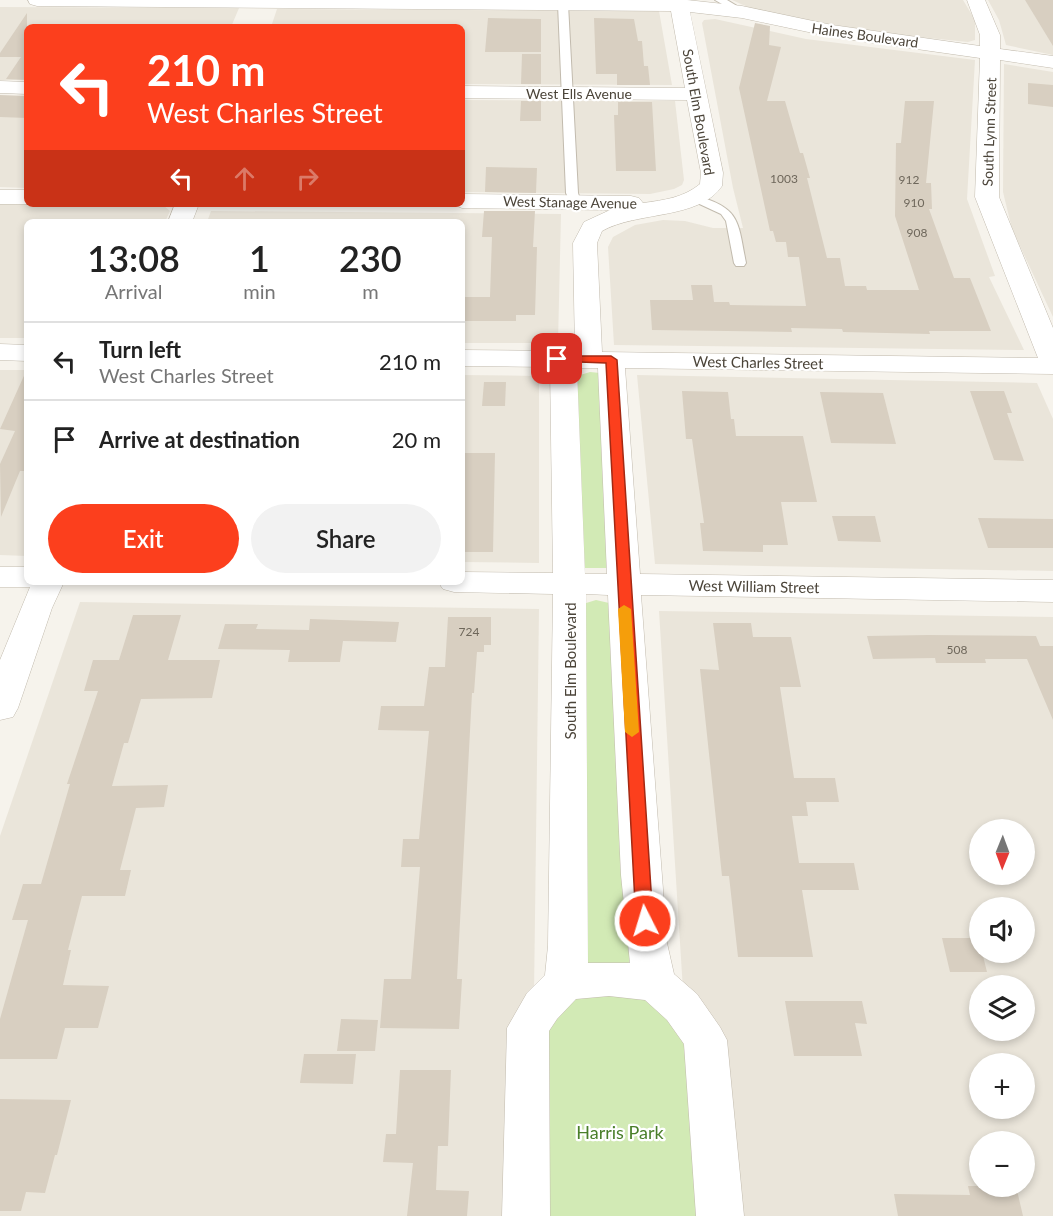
<!DOCTYPE html>
<html lang="en">
<head>
<meta charset="utf-8">
<style>
  :root { --surface:#fff; --page:#f2f2f2; --text:#222; --muted:#767676; --line:#e0e0e0; --accent:#fc3f1d }
  body { margin:0; font-family:Lato,sans-serif; background:var(--page); color:var(--text); height:100vh; display:flex; flex-direction:column; font-size:22px; white-space:nowrap }
  * { box-sizing:border-box; margin:0 }
  p { font-size:20px; color:var(--muted) }
  .icon { flex:none; width:33px; height:33px; fill:none; stroke:currentColor; stroke-width:2; stroke-linecap:round; stroke-linejoin:round }
  .map { position:relative; flex:1; overflow:hidden }
  .panel { position:absolute; left:24px; top:219px; width:441px; height:366px; display:flex; flex-direction:column; background:var(--surface); border-radius:9px; box-shadow:0 3px 9px #0003 }
  .panel>* { flex:none }
  .banner { position:absolute; left:24px; top:24px; width:441px; height:183px; border-radius:9px; box-shadow:0 3px 9px #0003; background:#fc3f1d; color:#fff; overflow:hidden }
  .needle { width:39px; rotate:181deg }
  .tools { position:absolute; left:969px; top:819px; display:grid; gap:12px }
  .tools a { display:grid; place-items:center; width:66px; height:66px; border-radius:50%; background:var(--surface); box-shadow:0 3px 9px #0003; font-size:30px }
  .pin { position:absolute; display:grid; place-items:center; width:51px; height:51px; color:#fff; margin:-26px; border-radius:12px; box-shadow:0 3px 9px #0006 }
  .me { position:absolute; width:66px; margin:-33px; rotate:355deg; stroke-linejoin:round; filter:drop-shadow(0 0 4px #0008) }
  .turn { display:flex; align-items:center; gap:21px; height:126px; padding:0 24px; font-size:27px }
  .turn .icon { width:78px; height:78px; stroke-width:2.5 }
  .turn b { display:block; font-size:42px; line-height:51px }
  .lanes { display:flex; align-items:center; height:57px; padding:0 24px; background:#0003; justify-content:center; gap:30px; direction:ltr }
  .lanes .off { opacity:.35 }
  .eta { display:flex; justify-content:space-evenly; align-items:center; height:102px; text-align:center }
  .eta b { font-size:36px; font-weight:600; line-height:42px }
  .cta { display:flex; gap:12px; margin-top:auto; padding:12px 24px }
  .cta a { flex:1; height:69px; border-radius:36px; background:var(--accent); color:#fff; font-size:24px; font-weight:600; line-height:69px; text-align:center }
  .cta a+a { background:var(--page); color:var(--text) }
  ul { padding:0; list-style:none }
  li { display:flex; align-items:center; gap:18px; height:78px; padding:0 24px; border-top:2px solid var(--line) }
  li div { flex:1 }
  li b { display:block; font-size:22px }
  li em { font-style:normal }
  .map>svg:first-child { display:block }
</style>
</head>
<body>
<div class="map">
<svg width="1053" height="1216" viewBox="0 0 1053 1216">
  <rect width="100%" height="100%" fill="#f6f3ec"/>
  <g fill="#eae5da" fill-rule="evenodd">
    <path d="M732 0H963L975 20V40L968 42 899 35 821 23 750 8Z"/>
    <path d="M988 0H1053V55L1006 45 999 20Z"/>
    <path d="M0 7 239 8 231 27H27V80H0Z"/>
    <path d="M277 9 659 11 672 85 462 84V27H271Z"/>
    <path d="M715 19 806 39 975 60 967 199 995 276 989 277 1024 350 614 345 608 247 613 237 635 225 663 220 685 221 713 228H743L733 188 702 23 704 20Z"/>
    <path d="M1004 64 1053 72V317L1012 229 1003 192Z"/>
    <path d="M0 97H27V188L0 187Z"/>
    <path d="M462 100 675 101 684 180 682 185 674 189 650 194 462 192Z"/>
    <path d="M0 204 164 206 170 211 165 222H27V338H0Z"/>
    <path d="M211 211 561 214 558 343H462V222H207Z"/>
    <path d="M0 370H27V556L0 555Z"/>
    <path d="M462 375 539 376V563L462 562Z"/>
    <path d="M637 375 1037 383 1053 419V571L655 564Z"/>
    <path d="M80 602 539 609 534 994 507 1216H0V836Z"/>
    <path d="M659 611 1053 617V1216H733L683 990ZM980 830H1024V874H980ZM980 908H1024V952H980ZM980 986H1024V1030H980ZM980 1064H1024V1108H980ZM980 1142H1024V1186H980Z"/>
  </g>
  <g fill="#d2eab5">
    <path d="M590 372 600 373 607 568H585L577 561V376Z"/>
    <path d="M596 600 609 603 633 956 626 967H589L582 954 583 604Z"/>
    <path d="M577 993 645 994 681 1024 707 1216H541L542 1032Z"/>
  </g>
  <g fill="#d8cfc1">
    <path d="M1025 0H1053V46Z"/>
    <path d="M27 13V80L6 79 21 57H0V53Z"/>
    <path d="M488 18 541 19V52H485Z"/>
    <path d="M594 18 634 19 638 41H642L644 66H648L650 85H617V74H596Z"/>
    <path d="M755 23 770 26 769 45 781 47 767 101H785L800 153H803L810 178H807L827 258H840L845 286H866L867 290H919L895 216 896 143H901L905 101H934L926 183H931L932 209H929L954 278H970L991 331H929L930 334 843 332 842 329 791 328 792 332 652 330 650 300H693L691 285H712L714 302H729L730 305 806 306 799 257H788L786 242H776L773 231H770L739 88Z"/>
    <path d="M522 54H541V84H521Z"/>
    <path d="M1028 83 1053 85V107L1028 104Z"/>
    <path d="M0 95 27 96V118L0 117Z"/>
    <path d="M521 101H541V121H520Z"/>
    <path d="M618 102H652L656 171H616L614 115H618Z"/>
    <path d="M486 167 537 168 536 193 485 192Z"/>
    <path d="M484 211H535L533 247H537L535 315H516V321H462V297H490L492 237H482Z"/>
    <path d="M27 369V471H20L1 517 0 464 15 431 0 429Z"/>
    <path d="M484 382H506L505 406H482Z"/>
    <path d="M682 391 728 392 731 419H734L736 436H803L817 502H781L788 545H763V552L703 551 700 523H704L692 439H686Z"/>
    <path d="M970 391H1004L1012 413H1007L1024 461 994 460Z"/>
    <path d="M820 392 883 393 896 444 831 443Z"/>
    <path d="M462 453H495L493 552H462Z"/>
    <path d="M832 516H875L881 542 838 541Z"/>
    <path d="M978 518 1053 519V548H988Z"/>
    <path d="M133 615H181L168 660H220L212 698 141 699 128 743H124L112 786 168 785 164 807 136 808 120 870H131L125 896H82L68 950H71L63 985 109 986 98 1028H65L57 1059H0V1019L28 920H12L23 884H41L70 784H67L98 691H84L93 660H119Z"/>
    <path d="M448 617H491V645H484V652H477L474 693H472L457 979H462L459 1029 380 1028 384 979H411L420 867H401L403 839H419L429 731 378 730 381 706H424L429 667H445Z"/>
    <path d="M310 619 399 622 396 642 343 641 340 662H288L290 650 218 649 225 624H258L256 629 309 630Z"/>
    <path d="M713 623H751L753 637H791L801 687H780L794 778H835L839 802H806L808 816H792L799 863H854L859 890H802L813 957H738L729 876H722L700 669 719 670Z"/>
    <path d="M928 635 1036 636 1040 646H1053V720L1027 659H985L986 663H936L935 658 873 659 867 636Z"/>
    <path d="M942 938H978L980 952H982L987 972H950Z"/>
    <path d="M785 1001H862L867 1024 855 1023 862 1056H794Z"/>
    <path d="M341 1019 378 1020 375 1051H337Z"/>
    <path d="M304 1054H356L353 1084 300 1083Z"/>
    <path d="M400 1070H451L448 1146H438L436 1190 469 1191 467 1216H407L413 1163 383 1162 386 1134H396Z"/>
    <path d="M0 1099 71 1100 57 1155H55L45 1193 26 1192 21 1211H0Z"/>
    <path d="M968 1186H1016L1023 1216H898L894 1194 970 1195Z"/>
  </g>
  <g fill="none" stroke-linecap="round" stroke-linejoin="round">
    <g stroke="#c2bbae" stroke-width="2">
      <g id="service">
        <path d="M715 0H727L747 12 739 14Z"/>
        <path d="M563 1 568 4 578 193 581 202 575 206 571 204 566 193 558 4Z"/>
        <path d="M697 196C741 208 738 223 746 263L744 266H736L734 263 726 221 721 214 693 201V197Z"/>
      </g>
    </g>
    <g stroke="#c2bbae" stroke-width="1">
      <g id="minor">
        <path d="M28 0H687L742 6 832 25 980 46V35L967 0H985L1000 35V49L1053 56V68L1000 60 999 197 1053 328V374L625 368 640 574 1053 580V602L641 595 667 943 674 974 697 994 720 1027 727 1040 744 1216H696L684 1044 667 1020 645 1000 609 996 576 999 557 1019 549 1031 550 1216H502L507 1028 527 993 545 975 548 946 553 594 454 592 443 589 438 582H462V572L553 573 550 367 462 366V350L575 351 573 243 584 222 610 210 462 208 452 204H462V194L631 196 639 198 643 203C664 200 683 198 700 184L701 173 687 100 462 98V86L685 88 671 11 37 6 30 4ZM690 12 742 18 832 37 980 58 975 197 1038 358 602 352 597 243 602 231C637 211 699 220 722 186L723 173ZM577 368H598L607 574H585ZM586 594 608 595 621 875 630 963H588Z"/>
        <path d="M0 81 27 82V94L0 93Z"/>
        <rect x="0" y="190" width="27" height="14"/>
        <path d="M175 204H199L192 222H168Z"/>
        <path d="M0 344 27 345V361L0 360Z"/>
        <path d="M0 567H27V582H64L52 608 18 708 13 717 0 720V660L30 587H0Z"/>
      </g>
    </g>
    <use href="#service" fill="#fff" fill-rule="evenodd"/>
    <use href="#minor" fill="#fff" fill-rule="evenodd"/>
  </g>
  <path fill="#fc3f1d" stroke="#a42913" stroke-width="1.5" d="M557 356H611L617 360 653 921 651 926 645 928 639 926 636 921 606 363 553 361V357Z"/>
  <path fill="#f59e0b" d="M624 605 631 609 639 732 632 737 625 732 618 609Z"/>
  <g text-anchor="middle" dominant-baseline="central" stroke-width="4.5" stroke-linejoin="round" paint-order="stroke">
    <g font-size="12" fill="#6e675b">
      <text x="784" y="178">1003</text>
      <text x="909" y="179">912</text>
      <text x="914" y="202">910</text>
      <text x="917" y="232">908</text>
      <text x="469" y="631">724</text>
      <text x="957" y="649">508</text>
    </g>
    <g font-size="14" fill="#4b4439" stroke="#fff">
      <text transform="translate(865 35) rotate(8)">Haines Boulevard</text>
      <text x="579" y="93">West Ells Avenue</text>
      <text transform="translate(699 112) rotate(80)">South Elm Boulevard</text>
      <text transform="translate(989 132) rotate(-88)">South Lynn Street</text>
      <text transform="translate(570 202) rotate(1)">West Stanage Avenue</text>
    </g>
    <g font-size="15" fill="#4b4439" stroke="#fff">
      <text transform="translate(758 362) rotate(1)">West Charles Street</text>
      <text transform="translate(754 586) rotate(1)">West William Street</text>
      <text transform="translate(570 671) rotate(-90)">South Elm Boulevard</text>
    </g>
    <g font-size="18" fill="#4a7f2a" stroke="#fff">
      <text x="620" y="1132">Harris Park</text>
    </g>
  </g>
</svg>
<div class="tools">
<a><svg class="needle" viewBox="-14 -14 28 28"><path d="M0-13l5 13h-10z" fill="#e53935"/><path d="M0 13l5-13h-10z" fill="#767676"/></svg></a>
<a><svg class="icon" aria-label="sound" viewBox="0 0 24 24"><path d="M4 9h4l5-4v14l-5-4H4zM17 9q2 3 0 6"/></svg></a>
<a><svg class="icon" aria-label="layers" viewBox="0 0 24 24"><path d="M12 4l9 5-9 5-9-5zM3 14l9 5 9-5"/></svg></a>
<a>+</a>
<a>−</a>
</div>
<div class="pin" style="left:557px;top:359px;background:#d93025"><svg class="icon" aria-label="arrive" viewBox="0 0 24 24"><path d="M6 21V4h12l-3 4 3 4H6"/></svg></div>
<svg class="me" style="left:645px;top:921px" viewBox="-20 -20 40 40"><circle r="17" fill="#fc3f1d" stroke="#fff" stroke-width="3"/><path d="M0-11L8 9 0 5-8 9z" fill="#fff"/></svg>
<div class="banner">
<div class="turn"><svg class="icon" aria-label="left" viewBox="0 0 24 24"><path d="M17 20v-9H6M10 6l-5 5 5 5"/></svg><div><b>210 m</b>West Charles Street</div></div>
<div class="lanes"><svg class="icon" aria-label="left" viewBox="0 0 24 24"><path d="M17 20v-9H6M10 6l-5 5 5 5"/></svg><svg class="icon off" aria-label="ahead" viewBox="0 0 24 24"><path d="M12 20V5M6 11l6-6 6 6"/></svg><svg class="icon off" aria-label="right" viewBox="0 0 24 24"><path d="M7 20v-9h11M14 6l5 5-5 5"/></svg></div>
</div>
<section class="panel">
<div class="eta">
<div><b>13:08</b><p>Arrival</p></div>
<div><b>1</b><p>min</p></div>
<div><b>230</b><p>m</p></div>
</div>
<ul>
<li><svg class="icon" aria-label="left" viewBox="0 0 24 24"><path d="M17 20v-9H6M10 6l-5 5 5 5"/></svg><div><b>Turn left</b><p>West Charles Street</p></div><em>210 m</em></li>
<li><svg class="icon" aria-label="arrive" viewBox="0 0 24 24"><path d="M6 21V4h12l-3 4 3 4H6"/></svg><div><b>Arrive at destination</b></div><em>20 m</em></li>
</ul>
<div class="cta"><a>Exit</a><a>Share</a></div>
</section>
</div>
</body>
</html>
